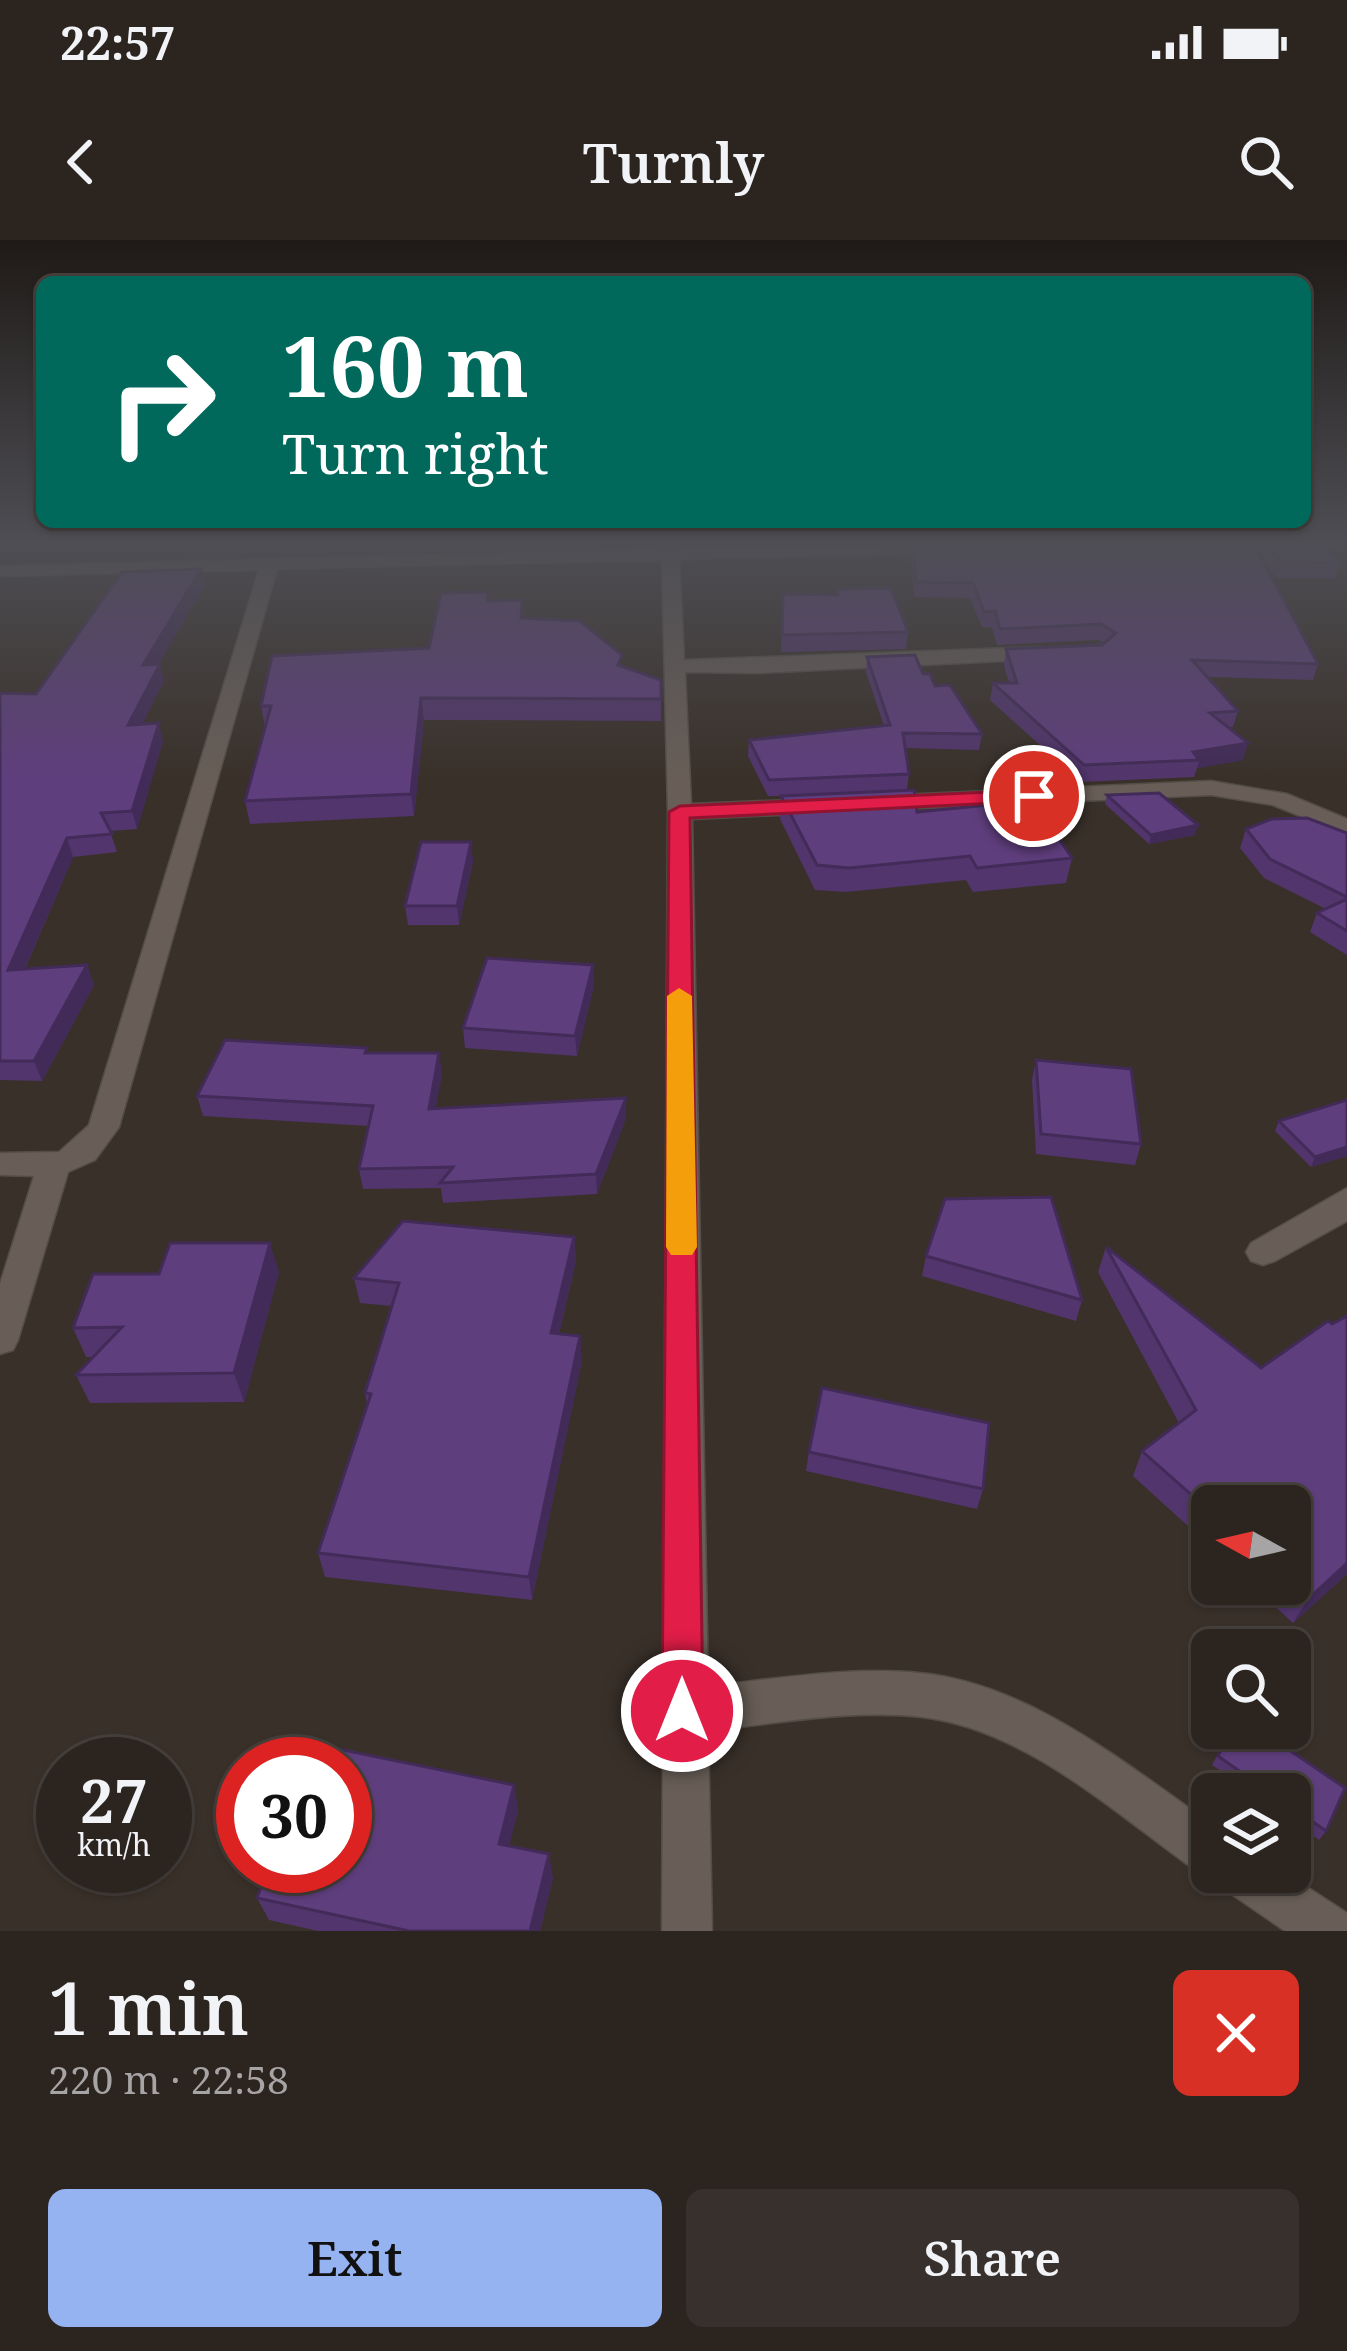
<!DOCTYPE html>
<html lang="en">
<head>
<meta charset="utf-8">
<style>
  :root { --surface:#2b241f; --page:#37302c; --text:#f1f3f6; --muted:#a6a4a4; --line:#47413d; --accent:#95b2f1 }
  body { margin:0; font-family:"Noto Serif",serif; background:var(--page); color:var(--text); height:100vh; display:flex; flex-direction:column; font-size:45px; white-space:nowrap }
  * { box-sizing:border-box; margin:0 }
  p { font-size:39px; color:var(--muted) }
  .icon { flex:none; width:66px; height:66px; fill:none; stroke:currentColor; stroke-width:2; stroke-linecap:round; stroke-linejoin:round }
  .map { position:relative; height:1691px; overflow:hidden }
  .details { display:flex; flex-direction:column; background:var(--surface); flex:1 }
  .details>* { flex:none }
  .guide { position:absolute; left:36px; top:36px; width:1275px; height:252px; border-radius:18px; box-shadow:0 3px 9px #0004,0 0 0 3px var(--line); background:#00695c; color:#fff; overflow:hidden }
  .needle { width:78px; rotate:278deg }
  .controls { position:absolute; left:1191px; top:1245px; display:grid; gap:24px }
  .controls a { display:grid; place-items:center; width:120px; height:120px; border-radius:18px; background:var(--surface); box-shadow:0 3px 9px #0004,0 0 0 3px var(--line); font-size:60px }
  .speed { position:absolute; left:36px; top:1497px; display:flex; gap:24px; font-size:60px; font-weight:700; text-align:center }
  .speed>* { display:grid; place-content:center; width:156px; height:156px; border-radius:50%; background:var(--surface); box-shadow:0 3px 9px #0004,0 0 0 3px var(--line); line-height:1 }
  .speed small { font-size:30px; font-weight:400 }
  .speed .limit { border:18px solid #d22; background:#fff; color:#111 }
  .pin { position:absolute; display:grid; place-items:center; width:102px; height:102px; color:#fff; margin:-51px; border:6px solid #fff; border-radius:50%; box-shadow:0 3px 12px #0007 }
  .me { position:absolute; width:132px; margin:-66px; rotate:0deg; stroke-linejoin:round; filter:drop-shadow(0 0 9px #0008) }
  .turn { display:flex; align-items:center; gap:42px; height:252px; padding:0 48px; font-size:54px }
  .turn .icon { width:156px; height:156px; stroke-width:2.5 }
  .turn b { display:block; font-size:84px; line-height:102px }
  .round { display:grid; place-items:center; flex:none; width:126px; height:126px; border-radius:18px; background:var(--page) }
  .headline { display:flex; align-items:center; justify-content:space-between; height:204px; padding:0 48px }
  h1 { font-size:72px; font-weight:600; line-height:90px }
  .action { display:flex; gap:24px; margin-top:auto; padding:24px 48px }
  .action a { flex:1; height:138px; border-radius:18px; background:var(--accent); color:#111; font-size:48px; font-weight:600; line-height:138px; text-align:center }
  .action a+a { background:var(--page); color:var(--text) }
  .status { display:flex; justify-content:space-between; align-items:center; height:84px; padding:0 60px; background:var(--surface); direction:ltr }
  .status svg { height:33px; fill:currentColor }
  header { display:flex; justify-content:space-between; align-items:center; height:156px; padding:0 48px; background:var(--surface); font-size:54px; font-weight:600 }
  .map>svg:first-child { display:block }
</style>
</head>
<body>
<div class="status"><b>22:57</b><svg viewBox="0 0 49 12"><path d="M0 12V9h3v3zM5 12V6h3v6zM10 12V3h3v9zM15 12V0h3v12zM26 1h20v11H26zM47 4h2v5h-2z"/></svg></div>
<header><svg class="icon" aria-label="back" viewBox="0 0 24 24"><path d="M15 5l-7 7 7 7"/></svg>Turnly<svg class="icon" aria-label="search" viewBox="0 0 24 24"><circle cx="10" cy="10" r="6"/><path d="M15 15l6 6"/></svg></header>
<div class="map">
<svg width="1347" height="1691" viewBox="0 0 1347 1691">
  <rect width="100%" height="100%" fill="#393029"/>
  <g fill="none" stroke-linecap="round" stroke-linejoin="round">
    <g stroke="#544d47" stroke-width="3">
      <g id="minor">
        <path d="M661 304H679V309L963 307 954 312 679 319 684 420 1042 407 1052 413 1042 419 758 433 685 432 691 564 817 559 829 566 817 573 692 579 708 1446C777 1439 849 1426 919 1433 1029 1443 1125 1524 1212 1584V1632H1284L1347 1673V1691H1285L1224 1649 1218 1635 1195 1630C1114 1572 1024 1489 922 1477 851 1469 778 1483 708 1491L712 1691H662L668 572 662 320 277 329 119 887 95 920 68 932 18 1100 13 1110 0 1114V1044L34 936 0 935V913L59 912 89 885 259 330 0 336V326L662 309Z"/>
        <path d="M1211 541 1287 554 1347 579V595L1273 565 1211 555 877 570 865 563 877 556Z"/>
        <path d="M1347 948V981L1275 1021 1263 1025 1251 1021 1246 1012 1251 1003Z"/>
      </g>
    </g>
    <use href="#minor" fill="#685e57" fill-rule="evenodd"/>
  </g>
  <g fill="#52356c">
    <path d="M913 304 1080 307 1320 304 1340 323 1335 338H1277L1266 326 1318 424 1313 440 1207 437 1238 471 1233 487H1228L1243 520 1197 528 1194 537 1081 542 990 460 993 443H1009L1004 425 1006 409 1104 403 1098 400 997 405 992 387H982L970 358 914 357 911 318Z"/>
    <path d="M201 329 205 345 158 424 164 441 142 484 163 501 137 589 110 591 117 612 73 617 25 729 87 725 94 745 42 841 0 840V453L36 454Z"/>
    <path d="M836 349 908 392 906 409 781 412 783 354 836 355Z"/>
    <path d="M488 352V360H522L523 378 622 427 661 440V481L424 480 414 576 250 584 245 561 265 487 261 466 429 408Z"/>
    <path d="M867 417 923 434 982 494 979 510 906 508 909 534 907 550 917 572 1002 588 1072 618 1066 643 973 652 966 640 846 652 815 650 780 579 781 556H768L748 516 749 500 884 486 866 432Z"/>
    <path d="M1107 555 1195 595 1149 604 1105 564Z"/>
    <path d="M1246 589 1347 593V715L1310 692 1317 673 1326 669 1264 638 1240 608Z"/>
    <path d="M473 621 459 685H408L405 666Z"/>
    <path d="M593 725 594 745 577 816 465 808 463 788Z"/>
    <path d="M368 813 442 833 435 869 626 878 597 954 443 963 441 948 363 949 359 929 368 886 203 876 197 856Z"/>
    <path d="M1036 820 1141 904 1135 925 1036 914 1032 840Z"/>
    <path d="M1347 860V916L1311 927 1275 891 1279 881Z"/>
    <path d="M574 997 576 1021 559 1094 582 1120 532 1360 325 1337 318 1313 367 1164 365 1153 392 1066 360 1063 354 1038Z"/>
    <path d="M1106 1007 1261 1128 1347 1076V1334L1293 1383 1251 1344H1290L1212 1266V1308L1133 1236 1142 1211 1179 1183 1098 1032Z"/>
    <path d="M926 1016 1082 1060 1076 1081 922 1036Z"/>
    <path d="M279 1032 244 1162 90 1163 76 1135 93 1117H86L73 1088Z"/>
    <path d="M809 1212 983 1249 977 1269 806 1231Z"/>
    <path d="M1232 1488 1326 1591 1319 1600 1290 1579V1554H1254L1212 1525Z"/>
    <path d="M514 1545 518 1570 509 1606 553 1638 540 1691H318L269 1680 257 1658Z"/>
  </g>
  <g fill="#422b58">
    <path d="M201 329 205 345 148 442 143 425Z"/>
    <path d="M160 424 164 441 133 502 128 485Z"/>
    <path d="M421 458 424 480 414 576 411 554Z"/>
    <path d="M159 483 163 501 137 589 132 571Z"/>
    <path d="M1248 503 1243 520 1197 528 1199 520 1193 512Z"/>
    <path d="M1198 585 1195 595 1149 604 1151 595Z"/>
    <path d="M67 598 73 617 16 749 8 730Z"/>
    <path d="M471 602 473 621 459 685 457 666Z"/>
    <path d="M87 725 94 745 42 841 34 821Z"/>
    <path d="M593 725 594 745 577 816 575 796Z"/>
    <path d="M439 813 442 833 432 889 429 869Z"/>
    <path d="M626 858V878L597 954 596 934Z"/>
    <path d="M1347 907V916L1311 927 1315 917Z"/>
    <path d="M574 997 576 1021 553 1118 551 1093Z"/>
    <path d="M270 1003 279 1032 244 1162 234 1133Z"/>
    <path d="M580 1096 582 1120 532 1360 529 1337Z"/>
    <path d="M1347 1323V1334L1293 1383 1308 1359Z"/>
    <path d="M514 1545 518 1570 504 1627 499 1604Z"/>
    <path d="M549 1614 553 1638 540 1691H530Z"/>
  </g>
  <g fill="#5f3e7d" stroke="#422b58" stroke-width="3">
    <path d="M913 304 1255 306 1318 424 1192 420 1238 471 1210 473 1248 503 1193 512 1199 520 1084 525 993 443H1017L1006 409 1102 405 1116 393 1101 384 1000 389 995 371 984 372 973 343 916 342Z"/>
    <path d="M1264 304H1320L1340 323 1282 322Z"/>
    <path d="M201 329 143 425 160 424 128 485 159 483 132 571 101 573 112 594 67 598 8 730 87 725 34 821H0V453L36 454 122 332Z"/>
    <path d="M891 348 908 392 782 395 783 354 838 355 836 349Z"/>
    <path d="M488 352 487 361 522 360 521 378 580 381 622 415 618 425 661 440V459L421 458 411 554 245 561 271 466H261L272 416 429 408 441 353Z"/>
    <path d="M915 415 923 434H930L935 446 950 445 982 494 903 493 909 534 769 540 749 500 890 485 867 417Z"/>
    <path d="M914 550 917 572 988 565 1002 588 1049 584 1072 618 977 628 970 616 849 628 817 625 781 556Z"/>
    <path d="M1159 553 1198 585 1151 595 1107 555Z"/>
    <path d="M1307 578 1347 593V657L1270 619 1246 589 1272 579Z"/>
    <path d="M421 602H471L457 666H405Z"/>
    <path d="M1347 659V691L1317 673Z"/>
    <path d="M487 718 593 725 575 796 463 788Z"/>
    <path d="M225 800 367 808 365 813H439L429 869 626 858 596 934 440 943 453 927 359 929 373 866 197 856Z"/>
    <path d="M1036 820 1131 829 1141 904 1041 894Z"/>
    <path d="M1347 860V907L1315 917 1279 881Z"/>
    <path d="M1051 957 1082 1060 926 1016 945 959Z"/>
    <path d="M403 981 574 997 551 1093 580 1096 529 1337 318 1313 371 1154 365 1153 399 1043 354 1038Z"/>
    <path d="M170 1003H270L234 1133 76 1135 122 1087 73 1088 93 1034H159Z"/>
    <path d="M1106 1007 1261 1128 1328 1081 1332 1084 1347 1076V1323L1308 1359 1290 1343V1266H1212V1273L1142 1211 1196 1170Z"/>
    <path d="M822 1148 989 1183 983 1249 809 1212Z"/>
    <path d="M1233 1488H1257L1345 1548 1326 1591 1290 1566V1554H1272L1218 1516Z"/>
    <path d="M314 1504 514 1545 499 1604 549 1614 530 1691H409L257 1658 268 1626H345V1524H306Z"/>
  </g>
  <linearGradient id="sky" x2="0" y2="1"><stop stop-color="#1f1a17"/><stop offset="0.56" stop-color="#4e4e54"/><stop offset="1" stop-color="#4e4e54" stop-opacity="0"/></linearGradient>
  <rect width="1347" height="541" fill="url(#sky)"/>
  <path fill="#e11d48" stroke="#92132f" stroke-width="3" d="M1034 550 1041 552V561L690 578 703 1471 697 1485 682 1491 668 1485 662 1471 669 572 680 566Z"/>
  <path fill="#f59e0b" d="M679 748 692 756 697 1007 692 1015H671L666 1007 667 756Z"/>
</svg>
<div class="controls">
<a><svg class="needle" viewBox="-14 -14 28 28"><path d="M0-13l5 13h-10z" fill="#e53935"/><path d="M0 13l5-13h-10z" fill="#a6a4a4"/></svg></a>
<a><svg class="icon" aria-label="search" viewBox="0 0 24 24"><circle cx="10" cy="10" r="6"/><path d="M15 15l6 6"/></svg></a>
<a><svg class="icon" aria-label="layers" viewBox="0 0 24 24"><path d="M12 4l9 5-9 5-9-5zM3 14l9 5 9-5"/></svg></a>
</div>
<div class="speed"><div>27<small>km/h</small></div><div class="limit">30</div></div>
<div class="pin" style="left:1034px;top:556px;background:#d93025"><svg class="icon" aria-label="arrive" viewBox="0 0 24 24"><path d="M6 21V4h12l-3 4 3 4H6"/></svg></div>
<svg class="me" style="left:682px;top:1471px" viewBox="-20 -20 40 40"><circle r="17" fill="#e11d48" stroke="#fff" stroke-width="3"/><path d="M0-11L8 9 0 5-8 9z" fill="#fff"/></svg>
<div class="guide">
<div class="turn"><svg class="icon" aria-label="right" viewBox="0 0 24 24"><path d="M7 20v-9h11M14 6l5 5-5 5"/></svg><div><b>160 m</b>Turn right</div></div>
</div>
</div>
<section class="details">
<div class="headline"><div><h1>1 min</h1><p>220 m · 22:58</p></div><a class="round" style="background:#d93025;color:#fff"><svg class="icon" aria-label="close" viewBox="0 0 24 24"><path d="M6 6l12 12M18 6L6 18"/></svg></a></div>
<div class="action"><a>Exit</a><a>Share</a></div>
</section>
</body>
</html>
